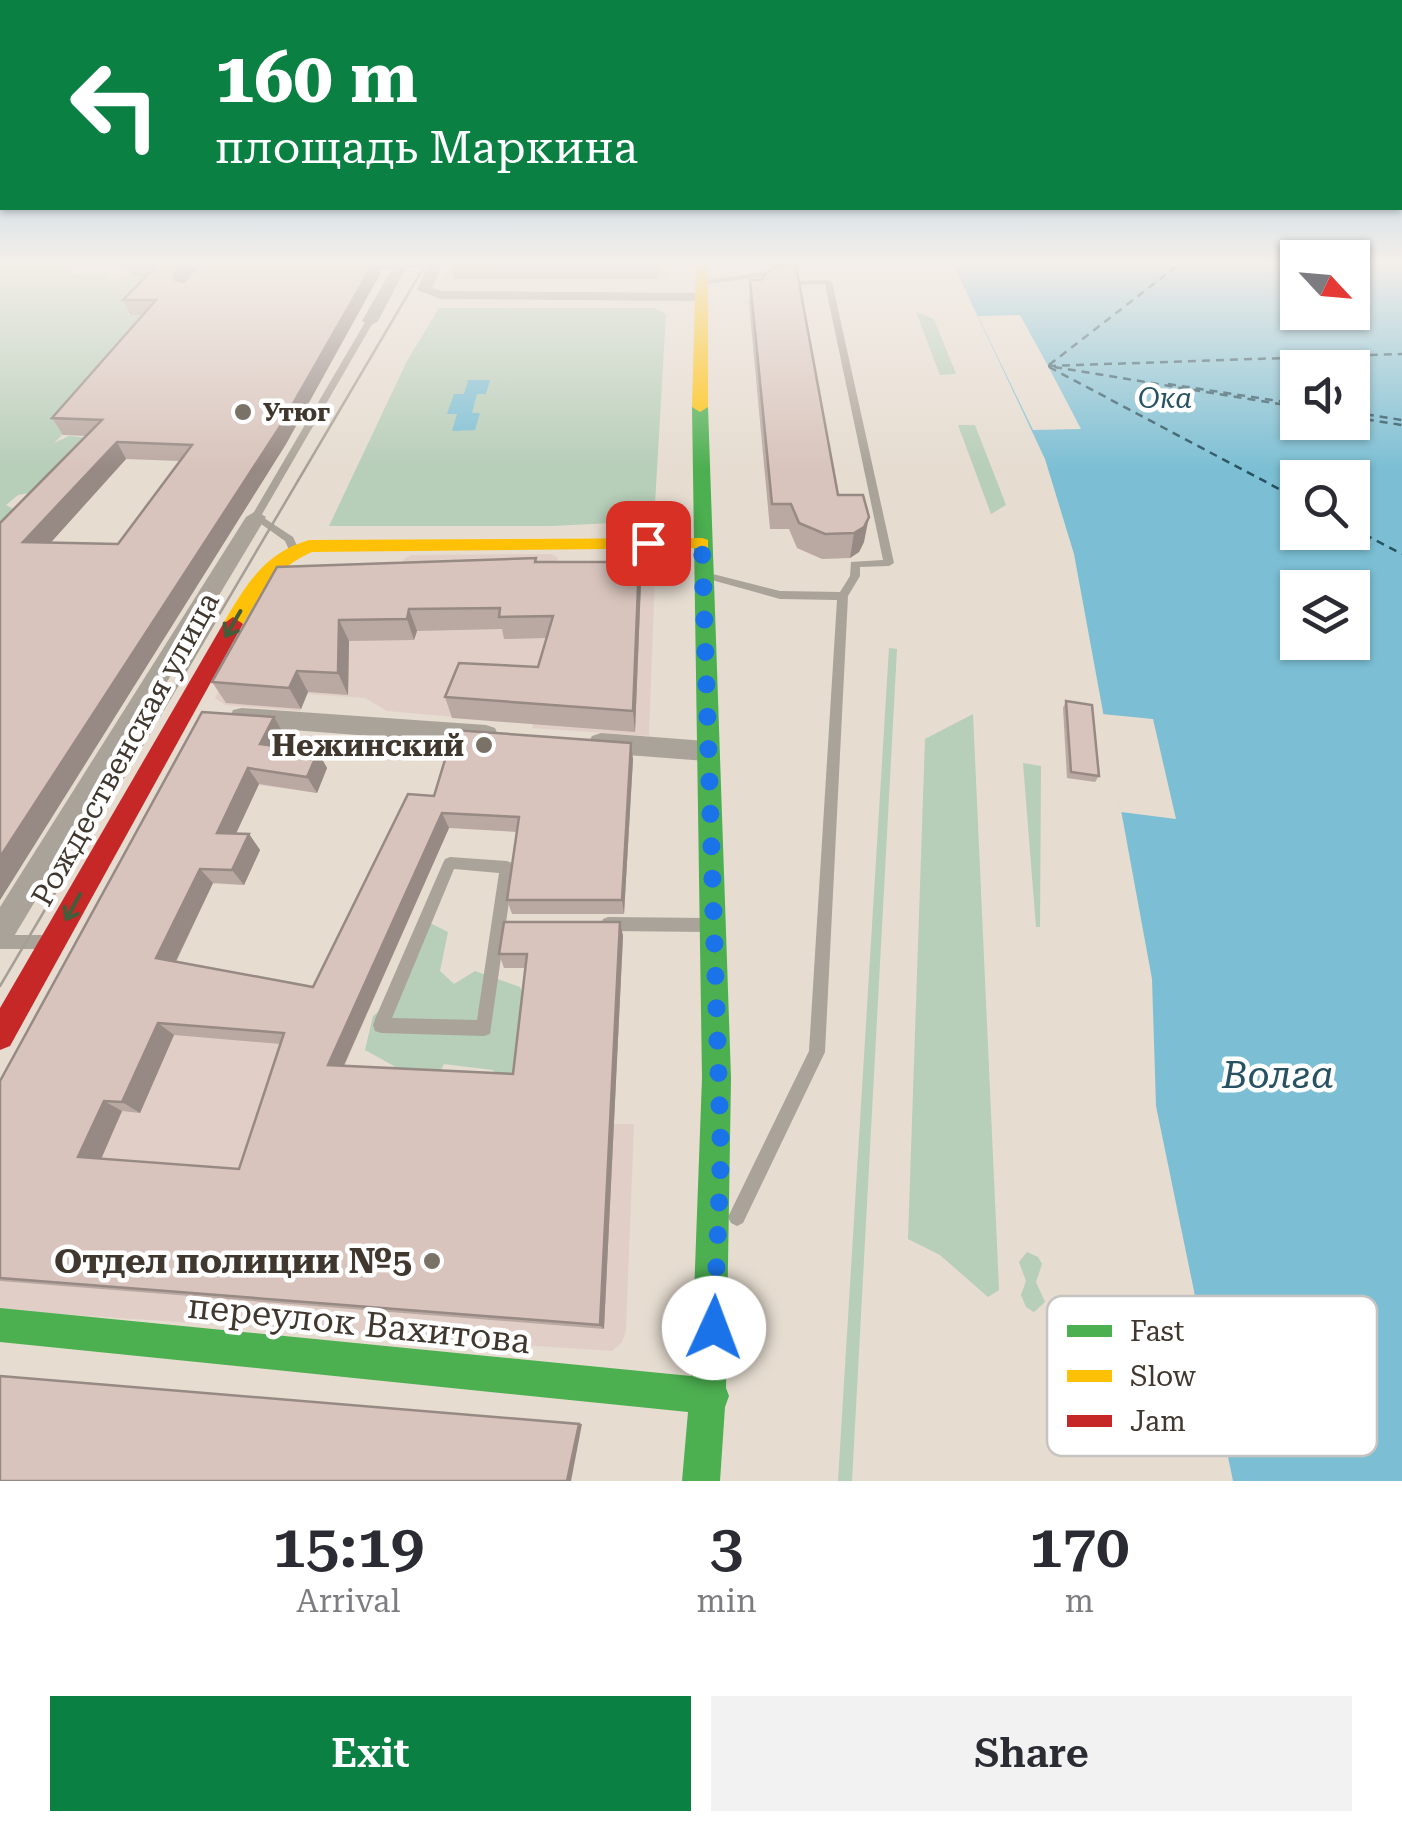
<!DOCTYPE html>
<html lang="en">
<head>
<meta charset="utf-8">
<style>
  :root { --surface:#fff; --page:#f2f2f3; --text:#2b2b33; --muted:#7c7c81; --accent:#0b8043 }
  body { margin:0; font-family:"Roboto Serif",serif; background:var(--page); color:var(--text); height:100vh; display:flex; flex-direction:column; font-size:38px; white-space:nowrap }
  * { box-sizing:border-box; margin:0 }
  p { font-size:32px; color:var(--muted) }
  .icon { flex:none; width:55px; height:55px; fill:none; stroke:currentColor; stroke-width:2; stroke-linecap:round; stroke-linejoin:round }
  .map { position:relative; height:1481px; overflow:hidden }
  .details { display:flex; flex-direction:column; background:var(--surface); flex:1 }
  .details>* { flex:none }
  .top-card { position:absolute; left:0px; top:0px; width:1402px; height:210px; box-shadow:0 2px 8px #0004; background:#0b8043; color:#fff; overflow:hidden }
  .needle { width:65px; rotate:116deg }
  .fabs { position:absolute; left:1280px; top:240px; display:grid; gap:20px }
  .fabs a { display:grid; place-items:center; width:90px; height:90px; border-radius:0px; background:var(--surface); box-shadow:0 2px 8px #0004; font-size:50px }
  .pin { position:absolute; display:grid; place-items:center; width:85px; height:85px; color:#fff; margin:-42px; border-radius:20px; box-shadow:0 5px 15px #0006 }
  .me { position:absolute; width:110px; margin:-55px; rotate:2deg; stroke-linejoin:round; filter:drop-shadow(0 0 8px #0008) }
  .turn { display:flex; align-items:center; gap:35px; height:210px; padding:0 50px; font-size:45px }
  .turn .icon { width:130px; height:130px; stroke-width:2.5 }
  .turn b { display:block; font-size:70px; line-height:85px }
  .eta { display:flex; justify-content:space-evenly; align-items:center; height:170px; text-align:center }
  .eta b { font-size:60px; font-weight:600; line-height:70px }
  .cta { display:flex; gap:20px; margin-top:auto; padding:20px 50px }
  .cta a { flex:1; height:115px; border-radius:0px; background:var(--accent); color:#fff; font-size:40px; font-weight:600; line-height:115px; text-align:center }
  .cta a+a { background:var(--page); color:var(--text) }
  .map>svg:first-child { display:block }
</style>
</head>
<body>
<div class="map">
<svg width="1402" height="1481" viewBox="0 0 1402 1481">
  <rect width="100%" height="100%" fill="#e6dcd0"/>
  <g fill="#e1cfc7">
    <path d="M452 262H668L666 282 660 284H442Z"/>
    <path d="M552 554 558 558 556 567 561 570H646L655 575 649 736 532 728 533 724 387 711 365 698 307 694 300 711 225 705 215 698 279 580 401 568 404 559 411 555Z"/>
    <path d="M198 729H285L271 759 317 793 258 785 230 847 244 885 212 884 172 971 303 1045 349 1055 342 1075 496 1124H634L626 1330 622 1342 612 1351 0 1310V1090Z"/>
  </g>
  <g fill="#b7ceb9">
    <path d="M0 262 76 265 67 273 111 277 109 280 113 281 129 275 172 282 132 306 127 315 181 317 54 443 69 436 101 439 34 492 18 495 6 505 21 513 0 569Z"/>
    <path d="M439 308H655L666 314 654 521 551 526H329L407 361Z"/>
    <path d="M916 312 934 319 956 374 940 375Z"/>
    <path d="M958 425H975L1006 505 991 514Z"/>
    <path d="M889 648 897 649 852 1481H838Z"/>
    <path d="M973 714 999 1290 988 1297 940 1255 908 1239 925 739Z"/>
    <path d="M1023 763 1041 766 1040 927H1036Z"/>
    <path d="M430 923 448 932 440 971 454 984 475 971 520 987 549 1051 508 1086 493 1070 444 1064 432 1087 408 1090 394 1066 365 1050 373 1016 397 996Z"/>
    <path d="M1027 1252 1038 1257 1042 1264 1036 1282 1045 1302 1034 1312 1026 1307 1021 1295 1026 1281 1019 1262Z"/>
  </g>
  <g fill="#7cbfd4" fill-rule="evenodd">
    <path d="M952 262H1297L1298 312H1352L1353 262H1402V1481H1233L1156 1106 1152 979 1074 554 1045 459ZM1298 368H1352V422H1298ZM1298 478H1352V532H1298ZM1298 588H1352V642H1298Z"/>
    <path d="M468 380H490L486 394H477L472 413H480L475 430 452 431 457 414H447L454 394H464Z"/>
  </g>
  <g fill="#e6dcd0">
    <path d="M1020 315 1048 366 1081 429 1033 430 978 316Z"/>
    <path d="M1102 714 1153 719 1176 819 1121 812Z"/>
  </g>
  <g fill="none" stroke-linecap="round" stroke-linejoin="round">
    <g stroke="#275261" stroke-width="2.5" stroke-dasharray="8 6" stroke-linecap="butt">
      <path d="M1049 365 1182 262"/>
      <path d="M1048 366 1402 354"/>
      <path d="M1049 367 1298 499"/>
      <path d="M1054 367 1298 407"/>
      <path d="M1168 384 1298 404"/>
      <path d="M1352 412 1402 420"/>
      <path d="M1352 417 1402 425"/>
      <path d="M1352 528 1402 554"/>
    </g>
    <g fill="#aaa399" fill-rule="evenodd">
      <path d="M785 262H791L792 272 701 285 697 283 701 281 786 269Z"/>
      <path d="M789 274H793L795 281 828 280 832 282 894 563 889 566 860 567V576L848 596 825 1052 743 1223 737 1226 731 1223 728 1217 809 1051 837 600 780 599 701 577 700 575 705 572 780 591 840 592 850 576 851 562 883 560 825 284 789 285Z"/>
      <path d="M367 319 374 321 261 516 293 537 299 550 294 553 290 552 285 541 251 517Z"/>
      <path d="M450 857 507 861 512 863 514 867 490 1034 484 1036 381 1033 375 1031 373 1025 375 1019 443 863 445 859ZM454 869 499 873 477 1020 392 1018Z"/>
      <path d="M608 917 708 918 713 920 715 925 713 930 708 932 608 931 603 929 601 924 603 919Z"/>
      <path d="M0 935H41L46 937 48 942 46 947 41 949H0Z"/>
    </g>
    <g fill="#aaa399" fill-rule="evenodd">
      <path d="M100 262H214L239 267 232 271 107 266Z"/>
      <path d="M342 262H444L432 288 442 291 701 293 708 297 701 301 441 299 417 290 427 268H406L378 321 370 326 362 321 392 269H347L342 268Z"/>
      <path d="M256 511 266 517 10 943 0 947V907L246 517Z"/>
      <path d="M242 708 486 725 495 728 498 735 495 742 486 745 242 726 233 724 230 717 233 710Z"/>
      <path d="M601 733 706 741 715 744 719 751 715 758 706 761 601 753 592 750 588 743 592 736Z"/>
    </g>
    <path fill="#4caf50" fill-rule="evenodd" d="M700 402 708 407 731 1078 726 1388 729 1396 725 1407 720 1481H682L688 1412 0 1342V1308L691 1376 702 1078 692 407Z"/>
    <g fill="#ffc107" fill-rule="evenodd">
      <path d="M696 262H708V407L700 412 692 407Z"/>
      <path d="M702 538 708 540V548L312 552C274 569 260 595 240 629H226L223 624C245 586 264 553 309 540Z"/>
    </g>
    <path fill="#c62828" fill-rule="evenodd" d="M233 617 243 624 10 1046 0 1050V1008L223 624Z"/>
    <path stroke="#a69f96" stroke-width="2.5" d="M0 986 427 262"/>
  </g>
  <g fill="#baa9a2" fill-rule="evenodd">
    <path d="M125 262H188L193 272 201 262H376L380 274 286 444 0 900V523L86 436 63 435 52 418 143 315H130L123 300 145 277 132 276ZM126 459 180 461 118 544 50 543Z"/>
    <path d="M658 262 657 279H454L451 264Z"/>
    <path d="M750 280 838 495 864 542 859 552 850 558 822 559 797 548 789 529H770L749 303Z"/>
    <path d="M536 558 537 562 641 583 635 732 452 718 445 697 538 667 547 638 504 639 502 629 417 631 414 640 349 641 348 695 308 692 301 709 226 703 212 682 277 567Z"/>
    <path d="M1066 701 1099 776 1095 782 1067 778 1063 708Z"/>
    <path d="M202 712 283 733 277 746 318 752 327 768 317 793 259 784 236 834H249L260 850 244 885 213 883 176 962 313 987 434 796 633 759 624 914H512L507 900 517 832 449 828 344 1066 513 1074 525 968H504L499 954 620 922 623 936 604 1329 0 1281V1081ZM174 1035 281 1044 239 1169 101 1159 122 1111 140 1113Z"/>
  </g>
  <g fill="#978984">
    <path d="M184 262H188L194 274 181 289 175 280 174 274Z"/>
    <path d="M374 262H376L380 274 286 444 0 900V857Z"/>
    <path d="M117 442 126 459 36 559 23 542Z"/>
    <path d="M869 517 864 542 859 552 850 558 854 533Z"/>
    <path d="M639 562 641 583 635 732 633 711Z"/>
    <path d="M409 609 417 631 414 640 407 619Z"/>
    <path d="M339 620 349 641 348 695 338 673Z"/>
    <path d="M297 671 308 692 301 709 289 688Z"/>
    <path d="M274 717 283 733 270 760 260 744Z"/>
    <path d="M631 743 633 759 624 914 622 900Z"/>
    <path d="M318 752 327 768 317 793 307 777Z"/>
    <path d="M248 768 259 784 229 848 217 833Z"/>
    <path d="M442 813 449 828 339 1076 328 1065Z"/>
    <path d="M249 834 260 850 244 885 232 870Z"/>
    <path d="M200 869 213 883 171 971 156 958Z"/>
    <path d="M620 922 623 936 604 1329 600 1325Z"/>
    <path d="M158 1023 174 1035 140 1113 122 1102Z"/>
    <path d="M104 1101 122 1111 98 1166 78 1157Z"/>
    <path d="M579 1424H582L571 1481H567Z"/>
  </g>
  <g fill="#d8c4bc" stroke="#978984" stroke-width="2.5" fill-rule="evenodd">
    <path d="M139 262H184L174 274 175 280 184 282 201 262H374L279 428 0 857V523L102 420 52 418 156 300H123L159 263ZM117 442 192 445 118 544 23 542Z"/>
    <path d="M452 262H657V264H451Z"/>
    <path d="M788 265 796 266 838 495H863L869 517 864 527 854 533 825 534 799 523 791 504H772L750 280H761L771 268Z"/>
    <path d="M536 558 535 562H639L633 711 445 697 459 663 538 667 553 616 499 617 500 608 409 609 407 619 339 620 338 673 297 671 289 688 212 682 277 567Z"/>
    <path d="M1066 701 1092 705 1099 776 1071 772Z"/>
    <path d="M202 712 274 717 260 744 318 752 307 777 248 768 217 833 249 834 232 870 200 869 156 958 313 987 408 794 434 796 454 730 631 743 622 900H507L519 817 442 813 328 1065 513 1074 527 954H499L504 922H620L600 1325 0 1278V1081ZM158 1023 284 1033 239 1169 78 1157 104 1101 122 1102Z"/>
    <path d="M0 1376 579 1424 567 1481H0Z"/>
  </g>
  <defs><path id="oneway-shaft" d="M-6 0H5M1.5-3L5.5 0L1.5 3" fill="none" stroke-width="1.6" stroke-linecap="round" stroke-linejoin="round" transform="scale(2.5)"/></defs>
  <g stroke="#445c39">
    <use href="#oneway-shaft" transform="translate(233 624) rotate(120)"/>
    <use href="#oneway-shaft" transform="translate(73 907) rotate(119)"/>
  </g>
  <linearGradient id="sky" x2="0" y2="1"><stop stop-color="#7db8e0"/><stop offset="0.56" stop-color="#f4efea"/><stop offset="1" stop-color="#f4efea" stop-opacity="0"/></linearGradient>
  <rect width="1402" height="469" fill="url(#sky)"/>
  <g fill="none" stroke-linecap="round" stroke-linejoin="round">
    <path stroke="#1a73e8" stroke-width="18" stroke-dasharray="0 32.4" d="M648 543 702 544 721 1154 714 1328"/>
  </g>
  <g fill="#7a7167" stroke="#fff" stroke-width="4">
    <circle cx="243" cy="412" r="10"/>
    <circle cx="484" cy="745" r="10"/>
    <circle cx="432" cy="1261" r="10"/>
  </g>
  <g text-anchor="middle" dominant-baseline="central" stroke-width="9" stroke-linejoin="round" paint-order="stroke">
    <g font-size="25" font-weight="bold" fill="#40382f" stroke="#fff" text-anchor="start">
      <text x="263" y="412">Утюг</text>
    </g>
    <g font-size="28" font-style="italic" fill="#275261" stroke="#fff">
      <text x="1165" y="398">Ока</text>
    </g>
    <g font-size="30" font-weight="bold" fill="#40382f" stroke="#fff" text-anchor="end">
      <text x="464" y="745">Нежинский</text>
    </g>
    <g font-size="30" fill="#40382f" stroke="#fff">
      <text transform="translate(125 749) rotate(-61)">Рождественская улица</text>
    </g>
    <g font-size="35" font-weight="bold" fill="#40382f" stroke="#fff" text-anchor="end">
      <text x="412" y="1261">Отдел полиции №5</text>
    </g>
    <g font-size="35" fill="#40382f" stroke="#fff">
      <text transform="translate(359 1324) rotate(6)">переулок Вахитова</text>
    </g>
    <g font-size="38" font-style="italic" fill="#275261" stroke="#fff">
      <text x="1278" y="1075">Волга</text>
    </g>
  </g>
  <rect x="1047" y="1296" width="330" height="160" rx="15" fill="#fff" stroke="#c6c3c1" stroke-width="2.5"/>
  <rect x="1067" y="1325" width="45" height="12" fill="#4caf50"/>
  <rect x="1067" y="1370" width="45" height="12" fill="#ffc107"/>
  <rect x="1067" y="1415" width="45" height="12" fill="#c62828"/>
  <g font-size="28" fill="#40382f">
    <text x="1130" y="1341">Fast</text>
    <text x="1130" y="1386">Slow</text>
    <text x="1130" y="1431">Jam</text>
  </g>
</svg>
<div class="fabs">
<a><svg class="needle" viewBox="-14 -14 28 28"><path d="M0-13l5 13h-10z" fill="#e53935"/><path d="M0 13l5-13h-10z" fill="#7c7c81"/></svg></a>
<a><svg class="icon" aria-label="sound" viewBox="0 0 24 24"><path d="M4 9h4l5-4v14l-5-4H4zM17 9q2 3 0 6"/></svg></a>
<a><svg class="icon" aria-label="search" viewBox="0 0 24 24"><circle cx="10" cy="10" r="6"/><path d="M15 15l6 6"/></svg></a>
<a><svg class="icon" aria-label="layers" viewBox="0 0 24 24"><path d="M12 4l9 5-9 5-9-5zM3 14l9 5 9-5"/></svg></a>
</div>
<div class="pin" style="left:648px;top:543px;background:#d93025"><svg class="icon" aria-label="arrive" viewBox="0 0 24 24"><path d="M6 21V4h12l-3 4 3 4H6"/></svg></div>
<svg class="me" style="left:714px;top:1328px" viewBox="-20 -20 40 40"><circle r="19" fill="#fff"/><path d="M0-13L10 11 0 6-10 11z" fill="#1a73e8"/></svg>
<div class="top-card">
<div class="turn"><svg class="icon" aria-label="left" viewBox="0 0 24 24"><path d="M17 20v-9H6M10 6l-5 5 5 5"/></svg><div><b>160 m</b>площадь Маркина</div></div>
</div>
</div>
<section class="details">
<div class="eta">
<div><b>15:19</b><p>Arrival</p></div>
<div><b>3</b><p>min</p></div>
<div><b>170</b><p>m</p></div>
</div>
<div class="cta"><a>Exit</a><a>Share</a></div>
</section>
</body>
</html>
